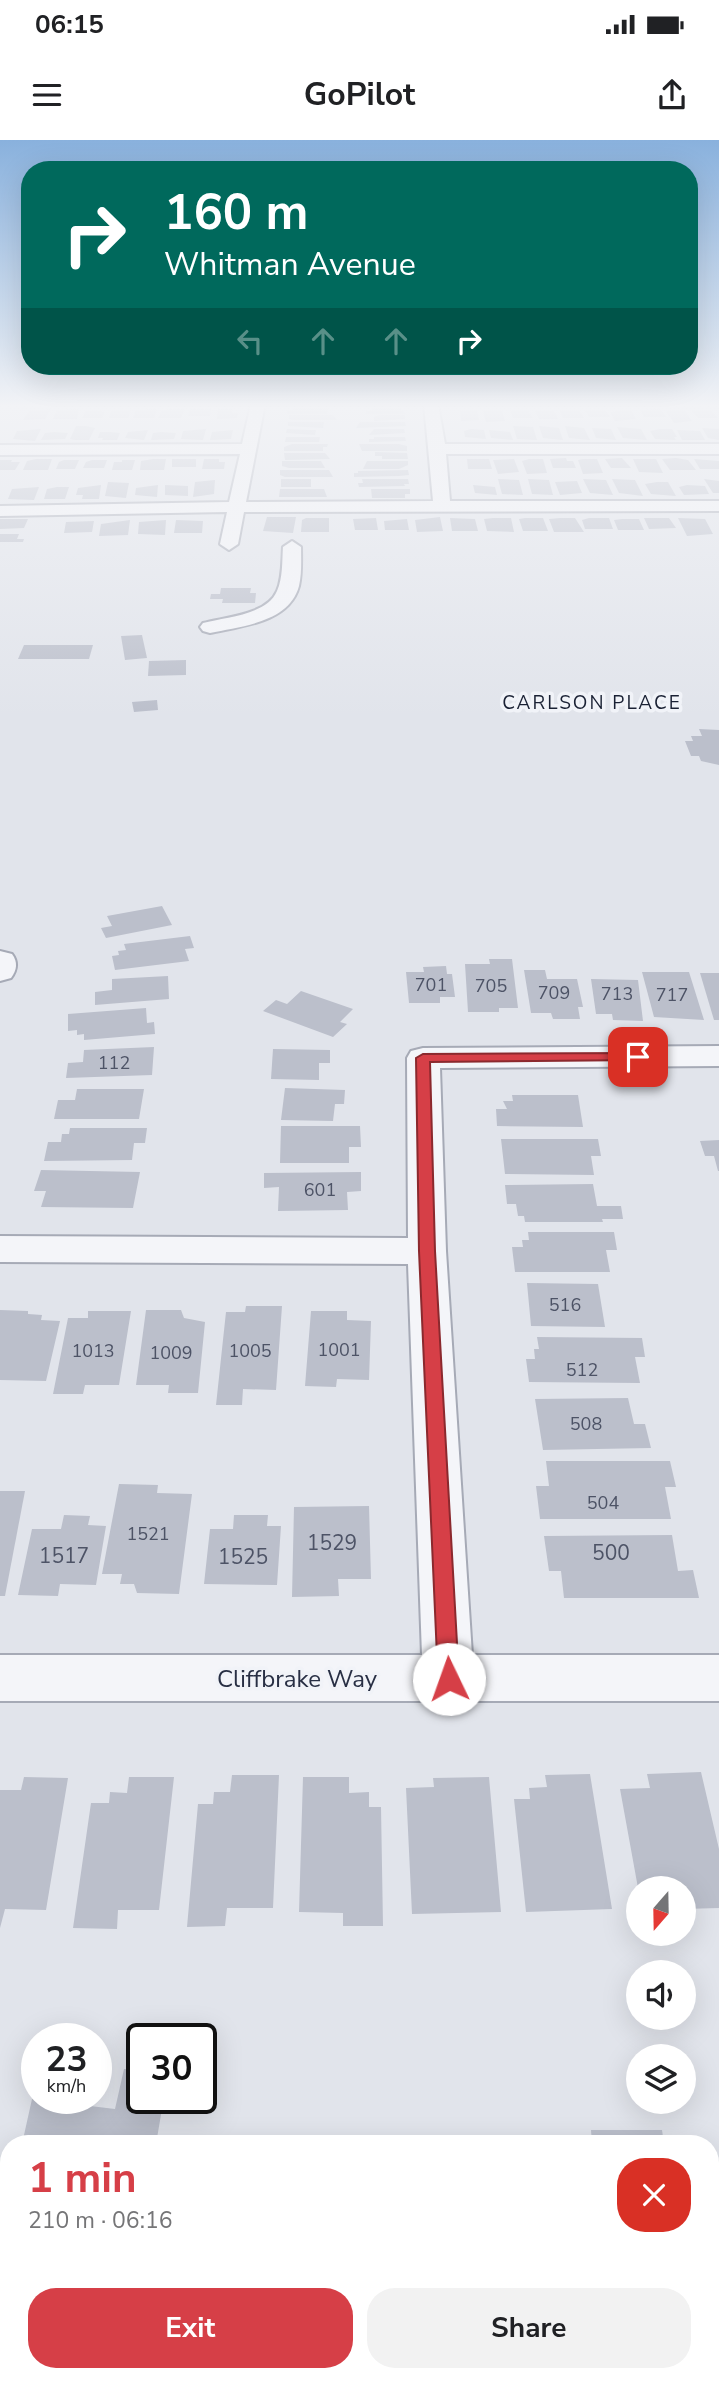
<!DOCTYPE html>
<html lang="en">
<head>
<meta charset="utf-8">
<style>
  :root { --surface:#fff; --page:#f2f2f2; --text:#202124; --muted:#757577; --accent:#d63f47 }
  body { margin:0; font-family:"Nunito Sans",sans-serif; background:var(--page); color:var(--text); height:100vh; display:flex; flex-direction:column; font-size:26px; white-space:nowrap }
  * { box-sizing:border-box; margin:0 }
  p { font-size:23px; color:var(--muted) }
  .icon { flex:none; width:38px; height:38px; fill:none; stroke:currentColor; stroke-width:2; stroke-linecap:round; stroke-linejoin:round }
  .map { position:relative; flex:1; overflow:hidden }
  .sheet { position:absolute; left:0px; top:1995px; width:719px; height:247px; display:flex; flex-direction:column; background:var(--surface); border-radius:28px 28px 0 0; box-shadow:0 7px 28px #0002 }
  .sheet>* { flex:none }
  .guide { position:absolute; left:21px; top:21px; width:677px; height:214px; border-radius:28px; box-shadow:0 7px 28px #0002; background:#00695c; color:#fff; overflow:hidden }
  .needle { width:46px; rotate:200deg }
  .fabs { position:absolute; left:626px; top:1736px; display:grid; gap:14px }
  .fabs a { display:grid; place-items:center; width:70px; height:70px; border-radius:50%; background:var(--surface); box-shadow:0 7px 28px #0002; font-size:35px }
  .speed { position:absolute; left:21px; top:1883px; display:flex; gap:14px; font-size:35px; font-weight:700; text-align:center }
  .speed>* { display:grid; place-content:center; width:91px; height:91px; border-radius:50%; background:var(--surface); box-shadow:0 7px 28px #0002; line-height:1 }
  .speed small { font-size:18px; font-weight:400 }
  .speed .limit { border:4px solid #111; border-radius:10px; background:#fff; color:#111 }
  .pin { position:absolute; display:grid; place-items:center; width:60px; height:60px; color:#fff; margin:-30px; border-radius:14px; box-shadow:0 4px 10px #0006 }
  .me { position:absolute; width:77px; margin:-38px; rotate:357deg; stroke-linejoin:round; filter:drop-shadow(0 0 5px #0008) }
  .turn { display:flex; align-items:center; gap:24px; height:147px; padding:0 28px; font-size:32px }
  .turn .icon { width:91px; height:91px; stroke-width:2.5 }
  .turn b { display:block; font-size:49px; line-height:60px }
  .lanes { display:flex; align-items:center; height:66px; padding:0 28px; background:#0003; justify-content:center; gap:35px; direction:ltr }
  .lanes .off { opacity:.35 }
  .round { display:grid; place-items:center; flex:none; width:74px; height:74px; border-radius:28px; background:var(--page) }
  .headline { display:flex; align-items:center; justify-content:space-between; height:119px; padding:0 28px }
  h1 { font-size:42px; font-weight:700; line-height:52px; color:var(--accent) }
  .primary-button { display:flex; gap:14px; margin-top:auto; padding:14px 28px }
  .primary-button a { flex:1; height:80px; border-radius:28px; background:var(--accent); color:#fff; font-size:28px; font-weight:700; line-height:80px; text-align:center }
  .primary-button a+a { background:var(--page); color:var(--text) }
  .status { display:flex; justify-content:space-between; align-items:center; height:49px; padding:0 35px; background:var(--surface); direction:ltr }
  .status svg { height:19px; fill:currentColor }
  header { display:flex; justify-content:space-between; align-items:center; height:91px; padding:0 28px; background:var(--surface); font-size:32px; font-weight:700 }
  .map>svg:first-child { display:block }
</style>
</head>
<body>
<div class="status"><b>06:15</b><svg viewBox="0 0 49 12"><path d="M0 12V9h3v3zM5 12V6h3v6zM10 12V3h3v9zM15 12V0h3v12zM26 1h20v11H26zM47 4h2v5h-2z"/></svg></div>
<header><svg class="icon" aria-label="menu" viewBox="0 0 24 24"><path d="M4 6h16M4 12h16M4 18h16"/></svg>GoPilot<svg class="icon" aria-label="share" viewBox="0 0 24 24"><path d="M12 15V3M7 8l5-5 5 5M5 13v7h14v-7"/></svg></header>
<div class="map">
<svg width="719" height="2241" viewBox="0 0 719 2241">
  <rect width="100%" height="100%" fill="#e1e4eb"/>
  <g fill="#bbbfcb">
    <path d="M294 268H328L327 274H287V270H293Z"/>
    <path d="M371 268H400L405 274H366V271H372Z"/>
    <path d="M51 269 45 279 23 280 29 271Z"/>
    <path d="M79 269 77 279H53L57 270Z"/>
    <path d="M157 269 154 278H133L136 270Z"/>
    <path d="M170 269H185L181 278H158L162 270Z"/>
    <path d="M190 269H211L210 276H188Z"/>
    <path d="M218 269H232V273H238L237 278 217 279Z"/>
    <path d="M661 269 666 277H644L640 270Z"/>
    <path d="M117 270H131L128 278H109L111 271Z"/>
    <path d="M465 270H477L479 280 461 281 460 271Z"/>
    <path d="M490 270H502L505 281 486 282 483 271Z"/>
    <path d="M510 270H528L533 278H513Z"/>
    <path d="M579 270 584 278H563L560 271Z"/>
    <path d="M585 270H599L607 272 610 277H589Z"/>
    <path d="M631 270 636 279 615 281 610 272Z"/>
    <path d="M672 270H684L692 281 674 283 666 271Z"/>
    <path d="M691 270H711L718 278H698Z"/>
    <path d="M86 271H100L105 272 102 278H82Z"/>
    <path d="M535 271H554L558 279H539Z"/>
    <path d="M289 275H333L337 280H293L289 279Z"/>
    <path d="M380 275H405V279L374 281V277Z"/>
    <path d="M288 282H324L323 288 288 286Z"/>
    <path d="M360 282H405L406 286 356 288Z"/>
    <path d="M76 286H86L95 288 89 300H75L70 299Z"/>
    <path d="M513 286 533 287 537 300 517 299Z"/>
    <path d="M539 286 559 288 563 300 543 298Z"/>
    <path d="M565 286 584 288 590 300 569 298Z"/>
    <path d="M617 287 641 289 647 300 623 298Z"/>
    <path d="M592 288 611 289 616 300 596 298Z"/>
    <path d="M702 288 719 289V300L708 298Z"/>
    <path d="M41 289 35 301 13 299 17 291Z"/>
    <path d="M206 289 203 300 181 299 183 291Z"/>
    <path d="M287 289 309 290H316L315 295 286 293Z"/>
    <path d="M374 289H404L405 293 369 295Z"/>
    <path d="M471 289 484 290 486 299 465 297 464 291Z"/>
    <path d="M660 289H672L677 297H674L676 300 655 299 650 291Z"/>
    <path d="M148 290 144 300 125 298 128 292Z"/>
    <path d="M233 290 231 299 210 300 212 292Z"/>
    <path d="M489 290 510 292 513 300 491 298Z"/>
    <path d="M677 290 700 291 705 300H682Z"/>
    <path d="M54 292 68 293 65 299 41 300 45 293Z"/>
    <path d="M100 292H110L120 293 117 300H102L103 298H98Z"/>
    <path d="M161 292 176 293 174 299 151 300 153 293Z"/>
    <path d="M286 297H320L319 302H285Z"/>
    <path d="M374 297H405L406 301 369 302V299H374Z"/>
    <path d="M292 304H328L327 307H323V311H284V307Z"/>
    <path d="M359 304H399L407 306V311H362Z"/>
    <path d="M375 312 407 313 408 319H382V316H375Z"/>
    <path d="M284 313H325L330 319 285 320Z"/>
    <path d="M566 318 567 321H573L576 328H553L550 319Z"/>
    <path d="M622 318 631 328H611L605 319Z"/>
    <path d="M676 318 688 320 696 330H670L662 319Z"/>
    <path d="M36 319H52L48 330H23L27 321Z"/>
    <path d="M153 319H166L164 330H140L141 321Z"/>
    <rect x="172" y="319" width="24" height="8"/>
    <path d="M204 319H219V322H225L224 329H202Z"/>
    <path d="M467 319H489L492 329H468Z"/>
    <path d="M514 319 519 332 498 334 493 320Z"/>
    <path d="M529 319H543L547 333 527 334 522 321Z"/>
    <path d="M583 319H597L603 333 583 334 578 320Z"/>
    <path d="M633 319H656L663 333 639 332Z"/>
    <path d="M694 319 719 321V329H700Z"/>
    <path d="M0 320H12L11 322H20L15 330H0Z"/>
    <path d="M64 320H79L75 329H56L59 322Z"/>
    <path d="M92 320H107L104 328H83L86 322Z"/>
    <path d="M122 320H135L132 330H112L114 322H122Z"/>
    <path d="M282 321H321L325 328H289L282 326Z"/>
    <path d="M367 321H408V325L399 329H363Z"/>
    <path d="M280 330H329L333 337H285L280 335Z"/>
    <path d="M408 330 409 335 399 336 354 337V333H358V331Z"/>
    <rect x="281" y="339" width="30" height="8"/>
    <path d="M362 339H408L409 344H404L405 346 359 347 358 343H363Z"/>
    <path d="M498 339 519 340 523 355 502 354Z"/>
    <path d="M528 339 549 340 553 355 532 354Z"/>
    <path d="M583 339 606 340 613 355 590 353Z"/>
    <path d="M612 339 635 340 643 356 619 353Z"/>
    <path d="M704 339 719 341V353H713Z"/>
    <path d="M215 340 214 354 193 357 195 342Z"/>
    <path d="M577 341 582 353 560 355 555 342Z"/>
    <path d="M108 342 129 343 126 358 105 356Z"/>
    <path d="M657 342H668L676 356 651 354 645 344Z"/>
    <path d="M101 345 99 359H82L83 355H76L78 348Z"/>
    <path d="M158 345 157 357 135 355 136 348Z"/>
    <path d="M165 345 188 346V356L165 355Z"/>
    <path d="M473 345 495 347 497 355 475 353Z"/>
    <path d="M687 345 705 346 709 354 684 355 679 347Z"/>
    <path d="M39 347 34 360 8 359 12 349Z"/>
    <path d="M57 347H69L65 359H44L47 349Z"/>
    <path d="M280 349H324L327 357H279Z"/>
    <path d="M371 349H410V354H405V358H372Z"/>
    <path d="M267 377H296L293 393 263 391Z"/>
    <path d="M440 377 443 391 417 392 415 380Z"/>
    <path d="M306 378H329V392H301L302 380Z"/>
    <path d="M376 378 378 390H355L353 379Z"/>
    <path d="M450 378 475 379 478 391H452Z"/>
    <path d="M493 378H511L514 392 487 391 484 379Z"/>
    <path d="M525 378H543L548 391H523L519 379Z"/>
    <path d="M560 378H575L584 392H554L549 379Z"/>
    <path d="M589 378H609L613 389H585L582 380Z"/>
    <path d="M644 378H669L676 388 649 389Z"/>
    <path d="M678 378 705 379 713 394 687 396Z"/>
    <path d="M0 379H28L24 388 0 389Z"/>
    <path d="M407 379 409 390H385L384 381Z"/>
    <path d="M622 379H639L644 390H618L614 380Z"/>
    <path d="M130 380 128 395 99 396 101 384Z"/>
    <path d="M166 380 165 395 138 394 139 382Z"/>
    <path d="M176 380 203 381 202 393H174Z"/>
    <path d="M94 381 92 392 64 393 66 382Z"/>
    <path d="M0 394H19L17 399H24L23 402H0Z"/>
    <path d="M221 448H251L250 453H256L255 463H222L223 459H210L211 454H220Z"/>
    <path d="M142 495 147 518 125 520 121 496Z"/>
    <path d="M24 505H93L89 519H18Z"/>
    <path d="M186 520V535L148 536 149 521Z"/>
    <path d="M157 560 158 570 134 572 132 562Z"/>
    <path d="M699 589 719 590V625L701 621 699 616H691L685 601H693L691 596H702Z"/>
    <path d="M162 766 172 785 106 798 101 788 112 786 107 776Z"/>
    <path d="M190 796 194 808 185 809 189 821 115 830 112 816 119 815 118 811 126 810 124 804Z"/>
    <path d="M489 819H512L518 868H499V872H468L465 824H490Z"/>
    <path d="M446 826 447 834H452L455 857H440V863H409L406 832H424L423 827Z"/>
    <path d="M524 830H545L547 839H577L583 867H578L580 879H553L551 873H531Z"/>
    <path d="M642 832H689L704 880 654 877Z"/>
    <path d="M700 833H719V880H714Z"/>
    <path d="M168 836 169 859 95 865V852L112 850V839Z"/>
    <path d="M591 839 638 840 643 881 613 880 612 874H596Z"/>
    <path d="M301 851 353 869 340 882 347 884 333 897 263 871 276 860 287 864Z"/>
    <path d="M146 868 147 883 154 882 155 894 84 900V894L77 895V890L68 891V874Z"/>
    <path d="M154 907 152 935 66 938 68 923 83 922 84 910Z"/>
    <path d="M273 909 330 910V923H319V940L271 939Z"/>
    <path d="M285 948 345 950 344 964H335L333 981 281 980Z"/>
    <path d="M77 949H144L139 979H54L58 960H75Z"/>
    <path d="M512 955H578L583 987 497 986 496 969H507L503 961H513Z"/>
    <path d="M281 986H360L361 1007H349V1023H280Z"/>
    <path d="M70 988H147L145 1003H134L132 1020 44 1021 48 1002H61L62 994H69Z"/>
    <path d="M501 999H598L601 1016H591L594 1035 505 1034Z"/>
    <path d="M719 1000V1031H718L714 1016H705L700 1001Z"/>
    <path d="M41 1030 140 1032 133 1068 41 1067 46 1051H34Z"/>
    <path d="M361 1032V1051L347 1052 348 1070 278 1071 279 1047 264 1048V1033Z"/>
    <path d="M593 1044 597 1066H621L623 1079H602L603 1082H525L524 1076H518L516 1064H507L505 1045Z"/>
    <path d="M528 1092H614L617 1110H606L610 1132H515L512 1107H523L522 1100H529Z"/>
    <path d="M527 1143 598 1144 605 1187 531 1186Z"/>
    <path d="M246 1166H282L276 1250 243 1249 242 1265H216L226 1172H245Z"/>
    <path d="M0 1170 28 1171V1174L42 1175 41 1180 60 1181 46 1241 0 1240Z"/>
    <path d="M146 1170H181L184 1178 205 1182 198 1253H168L169 1245H136Z"/>
    <path d="M88 1171H131L119 1245H85L83 1254H53L68 1178H88Z"/>
    <path d="M311 1171H347V1180L371 1181 369 1240 337 1239 336 1247 305 1246Z"/>
    <path d="M537 1197 642 1198 645 1217H635L640 1243 529 1242 526 1219H535L534 1209H539Z"/>
    <path d="M628 1258 634 1284H645L651 1308 543 1310 535 1259Z"/>
    <path d="M546 1321H670L676 1347H665L671 1379H540L536 1346H549Z"/>
    <path d="M119 1344 158 1345 157 1353 192 1354 179 1454 137 1453 134 1444H120L122 1434H102Z"/>
    <path d="M0 1351H25L5 1456H0Z"/>
    <path d="M369 1366 371 1439H338L339 1456 292 1457 294 1367Z"/>
    <path d="M64 1375 90 1376 88 1385 106 1386 96 1445 60 1444 58 1456 18 1455 32 1389H61Z"/>
    <path d="M234 1375H268L267 1386H281L277 1445 204 1444 210 1389H233Z"/>
    <path d="M672 1395 678 1431 693 1430 699 1458H564L561 1431H549L544 1396Z"/>
    <path d="M701 1632 719 1709V1768L684 1769V1748H638L620 1649 650 1648 647 1634Z"/>
    <path d="M590 1634 612 1769 526 1772 514 1659H530L529 1648 547 1647 545 1635Z"/>
    <path d="M232 1635H279L273 1768H227L225 1786 187 1787 198 1664H213L214 1652H230Z"/>
    <path d="M24 1637 68 1638 46 1770 5 1769 0 1788V1650H21Z"/>
    <path d="M129 1637H174L159 1770H118L117 1789 73 1788 91 1663H109L110 1652 127 1653Z"/>
    <path d="M303 1637H349V1653L369 1652V1667H381L383 1786H343V1773L299 1772Z"/>
    <path d="M489 1637 501 1772 412 1774 406 1648 434 1647 433 1638Z"/>
    <path d="M124 1929 142 1931V1958L163 1963 156 2004H22L32 1959 115 1969Z"/>
    <path d="M591 1990H662L664 2004H592Z"/>
    <path d="M0 2033 9 2035V2106L0 2105Z"/>
    <path d="M710 2039H719V2197L710 2196Z"/>
  </g>
  <g fill="none" stroke-linecap="round" stroke-linejoin="round">
    <g stroke="#a6aab6" stroke-width="4">
      <g id="minor">
        <path d="M251 264H265L246 362 433 361 424 264H438L445 304H719V314H446L450 361H719V371L244 372 238 404 229 410 220 404 227 372 0 376V366L229 362 240 314 0 315V305L242 304Z"/>
        <path d="M292 401 301 407C301 420 302 433 299 446 289 483 241 486 210 493L203 491 200 487 203 483C225 477 267 475 277 451 283 438 282 421 283 407Z"/>
        <path d="M0 811 12 814C18 822 17 830 11 838L0 841Z"/>
        <path d="M719 906V926L440 928 446 1111 472 1515H719V1561H0V1515H422L408 1124 0 1122V1096L408 1098 407 918 411 911 423 908Z"/>
      </g>
    </g>
    <use href="#minor" fill="#f4f5f9" fill-rule="evenodd"/>
  </g>
  <linearGradient id="sky" x2="0" y2="1"><stop stop-color="#89b1dd"/><stop offset="0.46" stop-color="#f2f3f6"/><stop offset="1" stop-color="#f2f3f6" stop-opacity="0"/></linearGradient>
  <rect width="719" height="578" fill="url(#sky)"/>
  <path fill="#d63f47" stroke="#8b292e" stroke-width="2" d="M638 913 643 914V920L430 922 435 1111 459 1539 456 1546 449 1549 441 1546 438 1539 419 1111 416 918 423 914Z"/>
  <g text-anchor="middle" dominant-baseline="central" stroke-width="7" stroke-linejoin="round" paint-order="stroke">
    <g font-size="18" fill="#4d5366">
      <text x="431" y="845">701</text>
      <text x="491" y="846">705</text>
      <text x="554" y="853">709</text>
      <text x="617" y="854">713</text>
      <text x="672" y="855">717</text>
      <text x="114" y="923">112</text>
      <text x="320" y="1050">601</text>
      <text x="565" y="1165">516</text>
      <text x="339" y="1210">1001</text>
      <text x="93" y="1211">1013</text>
      <text x="250" y="1211">1005</text>
      <text x="171" y="1213">1009</text>
      <text x="582" y="1230">512</text>
      <text x="586" y="1284">508</text>
      <text x="603" y="1363">504</text>
      <text x="148" y="1394">1521</text>
    </g>
    <g font-size="19" letter-spacing="2" fill="#1a2134" stroke="#f1f3f8">
      <text x="592" y="563">CARLSON PLACE</text>
    </g>
    <g font-size="21" fill="#4d5366">
      <text x="332" y="1403">1529</text>
      <text x="611" y="1413">500</text>
      <text x="64" y="1416">1517</text>
      <text x="243" y="1417">1525</text>
    </g>
    <g font-size="24" fill="#282f44" stroke="#f1f3f8">
      <text x="297" y="1539">Cliffbrake Way</text>
    </g>
  </g>
</svg>
<div class="fabs">
<a><svg class="needle" viewBox="-14 -14 28 28"><path d="M0-13l5 13h-10z" fill="#e53935"/><path d="M0 13l5-13h-10z" fill="#757577"/></svg></a>
<a><svg class="icon" aria-label="sound" viewBox="0 0 24 24"><path d="M4 9h4l5-4v14l-5-4H4zM17 9q2 3 0 6"/></svg></a>
<a><svg class="icon" aria-label="layers" viewBox="0 0 24 24"><path d="M12 4l9 5-9 5-9-5zM3 14l9 5 9-5"/></svg></a>
</div>
<div class="speed"><div>23<small>km/h</small></div><div class="limit">30</div></div>
<div class="pin" style="left:638px;top:917px;background:#d93025"><svg class="icon" aria-label="arrive" viewBox="0 0 24 24"><path d="M6 21V4h12l-3 4 3 4H6"/></svg></div>
<svg class="me" style="left:449px;top:1539px" viewBox="-20 -20 40 40"><circle r="19" fill="#fff"/><path d="M0-13L10 11 0 6-10 11z" fill="#d63f47"/></svg>
<div class="guide">
<div class="turn"><svg class="icon" aria-label="right" viewBox="0 0 24 24"><path d="M7 20v-9h11M14 6l5 5-5 5"/></svg><div><b>160 m</b>Whitman Avenue</div></div>
<div class="lanes"><svg class="icon off" aria-label="left" viewBox="0 0 24 24"><path d="M17 20v-9H6M10 6l-5 5 5 5"/></svg><svg class="icon off" aria-label="ahead" viewBox="0 0 24 24"><path d="M12 20V5M6 11l6-6 6 6"/></svg><svg class="icon off" aria-label="ahead" viewBox="0 0 24 24"><path d="M12 20V5M6 11l6-6 6 6"/></svg><svg class="icon" aria-label="right" viewBox="0 0 24 24"><path d="M7 20v-9h11M14 6l5 5-5 5"/></svg></div>
</div>
<section class="sheet">
<div class="headline"><div><h1>1 min</h1><p>210 m · 06:16</p></div><a class="round" style="background:#d93025;color:#fff"><svg class="icon" aria-label="close" viewBox="0 0 24 24"><path d="M6 6l12 12M18 6L6 18"/></svg></a></div>
<div class="primary-button"><a>Exit</a><a>Share</a></div>
</section>
</div>
</body>
</html>
